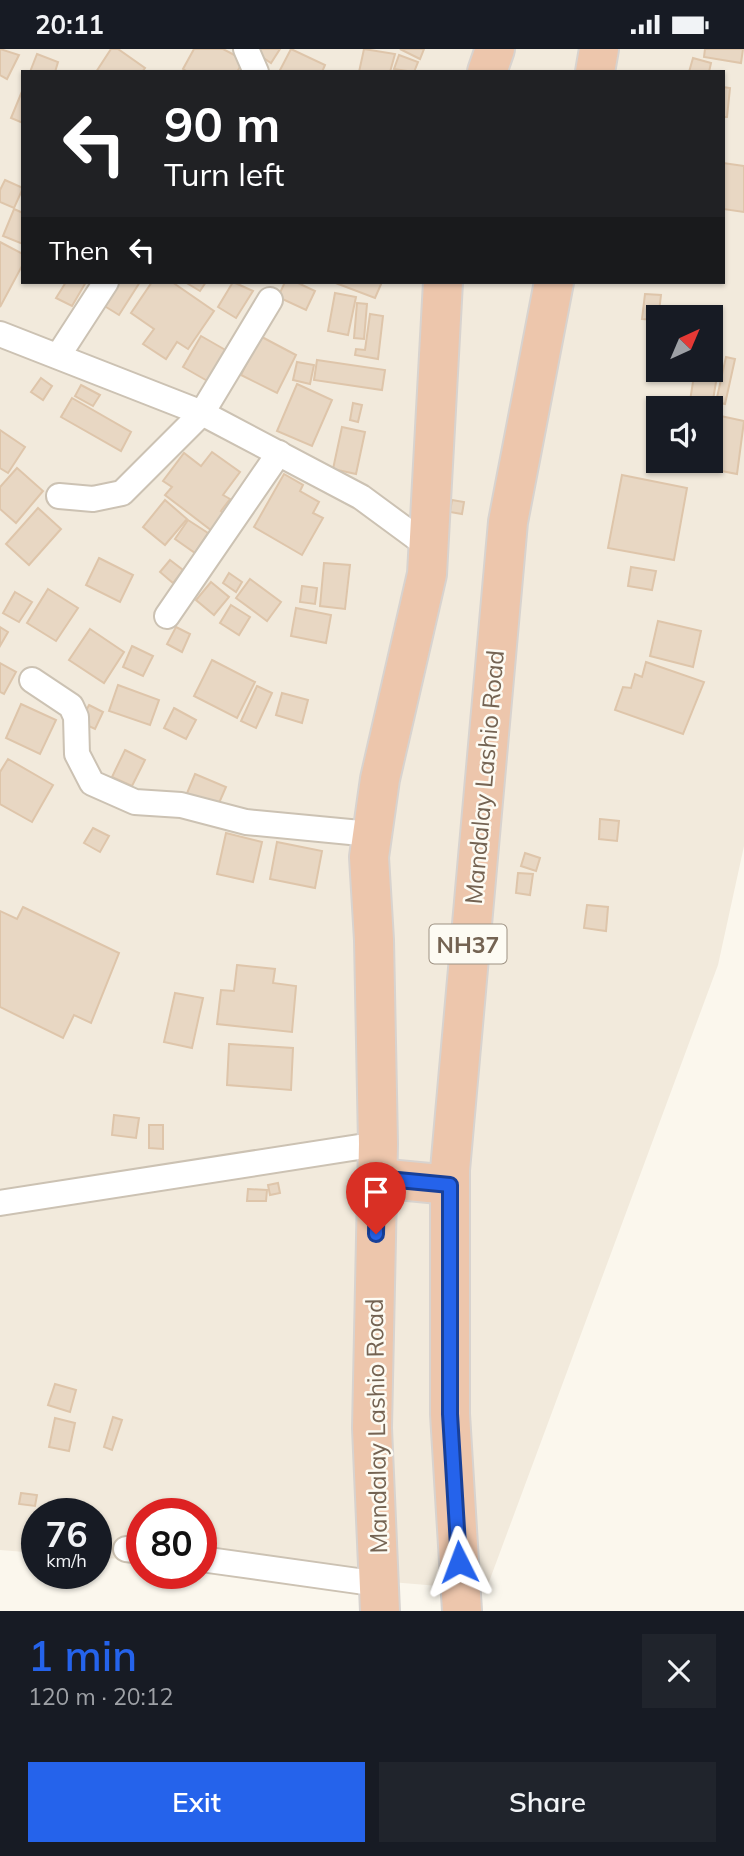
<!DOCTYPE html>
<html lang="en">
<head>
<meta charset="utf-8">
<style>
  :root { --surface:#171b24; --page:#20242c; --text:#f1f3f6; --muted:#9ea1a6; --accent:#2563eb }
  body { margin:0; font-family:Mulish,sans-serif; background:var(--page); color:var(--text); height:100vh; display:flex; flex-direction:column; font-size:26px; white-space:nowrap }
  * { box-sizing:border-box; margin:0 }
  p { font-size:23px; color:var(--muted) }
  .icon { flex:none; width:38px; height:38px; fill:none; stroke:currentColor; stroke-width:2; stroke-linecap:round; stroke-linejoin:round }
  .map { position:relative; height:1562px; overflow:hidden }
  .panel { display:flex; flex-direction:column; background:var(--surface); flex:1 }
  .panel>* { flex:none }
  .hud { position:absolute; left:21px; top:21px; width:704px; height:214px; border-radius:0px; box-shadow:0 2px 5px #0004; background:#202124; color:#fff; overflow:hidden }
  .needle { width:46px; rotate:44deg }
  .fabs { position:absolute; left:646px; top:256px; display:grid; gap:14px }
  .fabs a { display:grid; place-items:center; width:77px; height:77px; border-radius:0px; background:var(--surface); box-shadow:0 2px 5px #0004; font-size:35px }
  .speed { position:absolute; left:21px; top:1449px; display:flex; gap:14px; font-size:35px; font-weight:700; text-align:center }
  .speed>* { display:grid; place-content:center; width:91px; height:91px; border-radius:50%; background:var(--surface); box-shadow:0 2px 5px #0004; line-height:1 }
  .speed small { font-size:18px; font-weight:400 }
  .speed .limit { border:10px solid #d22; background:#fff; color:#111 }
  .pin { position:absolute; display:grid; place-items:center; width:60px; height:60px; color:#fff; margin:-72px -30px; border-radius:50% 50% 50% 0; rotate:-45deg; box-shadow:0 0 7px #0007 }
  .pin .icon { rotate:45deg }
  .me { position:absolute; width:77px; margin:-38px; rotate:357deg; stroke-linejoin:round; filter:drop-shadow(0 0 5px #0008) }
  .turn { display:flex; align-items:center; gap:24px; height:147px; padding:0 28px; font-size:32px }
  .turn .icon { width:91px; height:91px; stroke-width:2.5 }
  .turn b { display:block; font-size:49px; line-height:60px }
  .then { display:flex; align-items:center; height:66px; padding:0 28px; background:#0003; gap:14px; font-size:26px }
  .round { display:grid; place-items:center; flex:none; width:74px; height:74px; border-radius:0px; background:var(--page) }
  .head { display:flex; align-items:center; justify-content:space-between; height:119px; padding:0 28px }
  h1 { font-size:42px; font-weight:600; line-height:52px; color:var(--accent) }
  .primary-button { display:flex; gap:14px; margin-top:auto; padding:14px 28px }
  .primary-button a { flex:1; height:80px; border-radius:0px; background:var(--accent); color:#fff; font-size:28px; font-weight:600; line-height:80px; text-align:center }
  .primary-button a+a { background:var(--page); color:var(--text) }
  .status { display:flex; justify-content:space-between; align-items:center; height:49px; padding:0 35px; background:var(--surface); direction:ltr }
  .status svg { height:19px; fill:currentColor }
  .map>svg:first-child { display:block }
</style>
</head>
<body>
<div class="status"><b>20:11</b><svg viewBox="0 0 49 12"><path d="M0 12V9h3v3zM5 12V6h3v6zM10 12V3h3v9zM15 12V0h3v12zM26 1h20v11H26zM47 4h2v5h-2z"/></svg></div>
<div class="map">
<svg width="744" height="1562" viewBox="0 0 744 1562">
  <rect width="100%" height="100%" fill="#fbf7ed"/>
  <path fill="#f2eadc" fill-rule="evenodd" d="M0 0H744V797L718 916 486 1541 201 1517V1465H142V1512L96 1508V1465H37V1504L0 1501ZM23 23H723V233H23ZM658 268H710V320H658ZM658 359H710V411H658Z"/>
  <g fill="#e8d7c3" stroke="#dec5aa" stroke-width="2">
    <path d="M0 0 19 6 7 30 0 26Z"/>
    <path d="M111 0H118L145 19 142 23H96Z"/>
    <path d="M194 0H223L244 11 237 23H188L183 20Z"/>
    <path d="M250 0H280L271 14Z"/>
    <path d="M291 0 325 16 322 23H279Z"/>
    <path d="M364 0 395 5 390 23H359Z"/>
    <path d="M400 0H424L420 10Z"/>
    <path d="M705 0H743L741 14 704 8Z"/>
    <path d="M37 5 58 13 55 23H30Z"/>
    <path d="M399 6 418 13 414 23 394 20Z"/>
    <path d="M693 9 711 14 709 23H689Z"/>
    <path d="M723 38 730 39 727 68H723Z"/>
    <path d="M23 40V74L11 69Z"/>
    <path d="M723 114 744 117V163L723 160Z"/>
    <path d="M5 131 23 139 14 159 0 153V141Z"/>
    <path d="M14 160 23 164V195L3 187Z"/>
    <path d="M0 193 23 205V215L0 258Z"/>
    <path d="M66 233H86L72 257 56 249Z"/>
    <path d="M111 233H140L119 266 98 253Z"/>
    <path d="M152 233H172L214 262 188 300 177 293 166 310 143 295 154 280 131 264Z"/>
    <path d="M185 233H206L200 242Z"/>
    <path d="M233 233 253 242 236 269 218 258Z"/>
    <path d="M285 233H296L315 242 306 261 278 248Z"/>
    <path d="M333 233H382L375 249Z"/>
    <path d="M335 244 356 248 348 286 328 282Z"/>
    <path d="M645 245 661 246 658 271 642 270Z"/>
    <path d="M357 254 367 255 364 290 354 289Z"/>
    <path d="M370 265 383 267 378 310 355 306 356 300 365 301Z"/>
    <path d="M201 287 229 303 211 334 183 318Z"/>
    <path d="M260 287 296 306 277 344 241 326Z"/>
    <path d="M710 301 721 303 712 357 690 352 695 320H710Z"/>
    <path d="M726 308 735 310 725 355 716 353Z"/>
    <path d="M317 311 385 321 382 341 314 331Z"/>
    <path d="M297 313 314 316 310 335 293 331Z"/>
    <path d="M41 329 52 337 43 351 31 343Z"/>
    <path d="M297 335 332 351 312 397 277 382Z"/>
    <path d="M81 336 100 346 93 357 75 347Z"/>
    <path d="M72 349 131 383 121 402 61 368Z"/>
    <path d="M353 354 362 356 358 373 350 371Z"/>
    <path d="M716 366 744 372 737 425 706 419 710 411Z"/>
    <path d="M342 378 365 383 356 425 333 420Z"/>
    <path d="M0 381 25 398 8 424 0 419Z"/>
    <path d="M212 403 240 423 223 446 230 450 221 462 228 468 216 485 165 446 172 438 163 432 184 404 201 417Z"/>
    <path d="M17 419 43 442 16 474 0 460V438Z"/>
    <path d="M284 425 303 436 300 442 319 453 313 464 323 469 302 506 254 478Z"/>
    <path d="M622 426 687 439 674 511 608 499Z"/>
    <path d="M165 451 187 470 165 496 143 478Z"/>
    <path d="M452 451 464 453 462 465 450 463Z"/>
    <path d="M38 459 61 480 29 516 6 495Z"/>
    <path d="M188 471 208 484 195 504 175 490Z"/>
    <path d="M99 509 133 526 120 553 86 536Z"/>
    <path d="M170 511 183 521 173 534 160 523Z"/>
    <path d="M324 514 350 516 345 560 320 557Z"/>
    <path d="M631 518 656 522 652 541 628 537Z"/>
    <path d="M229 524 242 533 236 543 223 534Z"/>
    <path d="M250 530 281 553 267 572 236 549Z"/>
    <path d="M211 533 229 548 214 566 196 551Z"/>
    <path d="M302 537 317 539 315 555 300 553Z"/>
    <path d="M48 540 78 559 56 592 27 574Z"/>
    <path d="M15 543 32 553 19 573 3 564Z"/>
    <path d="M231 556 250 568 239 586 220 574Z"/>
    <path d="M296 559 331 566 326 594 291 587Z"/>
    <path d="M658 572 701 582 693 618 650 607Z"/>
    <path d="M0 578 8 583 0 597Z"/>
    <path d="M176 578 190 585 182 603 167 595Z"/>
    <path d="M90 580 124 603 104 634 69 611Z"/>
    <path d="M132 597 153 607 143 627 123 618Z"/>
    <path d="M212 611 255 633 237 669 194 647Z"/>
    <path d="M646 613 704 633 683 685 615 661 623 638 631 639 635 625 642 628Z"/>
    <path d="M0 614 16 623 4 645 0 643Z"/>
    <path d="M118 636 159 651 150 676 109 662Z"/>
    <path d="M257 637 272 644 256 679 241 672Z"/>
    <path d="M282 644 308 651 302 674 276 666Z"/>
    <path d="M21 655 56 671 40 705 6 689Z"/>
    <path d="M89 656 103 663 95 680 80 673Z"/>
    <path d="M174 659 196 671 186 690 164 679Z"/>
    <path d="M125 701 145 711 132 737 112 728Z"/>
    <path d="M8 710 53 736 32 773 0 755V723Z"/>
    <path d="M195 725 226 738 216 761 185 749Z"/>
    <path d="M600 770 619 772 617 792 599 790Z"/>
    <path d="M93 779 109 787 100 803 84 794Z"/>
    <path d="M226 784 262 793 253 833 217 825Z"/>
    <path d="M277 793 322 802 315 839 270 830Z"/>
    <path d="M525 804 540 809 536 822 521 817Z"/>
    <path d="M518 824 533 825 530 846 516 844Z"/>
    <path d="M587 856 608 858 606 882 584 879Z"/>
    <path d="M23 858 119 904 91 974 74 966 63 989 0 958V862L17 870Z"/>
    <path d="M237 916 275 920 273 934 296 937 292 983 217 975 221 941 234 942Z"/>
    <path d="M175 944 203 949 192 999 164 993Z"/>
    <path d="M229 995 293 999 291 1041 227 1036Z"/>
    <path d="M114 1066 139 1069 136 1089 112 1086Z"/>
    <path d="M149 1076H163V1100L149 1099Z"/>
    <path d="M278 1134 280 1144 270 1146 268 1136Z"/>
    <path d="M248 1140 267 1141 266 1152H247Z"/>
    <path d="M55 1335 76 1341 70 1363 48 1356Z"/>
    <path d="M113 1368 122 1371 112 1401 104 1398Z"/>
    <path d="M55 1369 75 1374 69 1402 49 1398Z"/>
    <path d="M21 1444 37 1446 35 1457 19 1455Z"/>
  </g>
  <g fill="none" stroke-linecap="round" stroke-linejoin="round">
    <g stroke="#ccc2b3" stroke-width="28">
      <g id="street">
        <path d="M246 0 256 23"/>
        <path d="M0 285 202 364 361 448 429 498"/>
        <path d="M58 307 106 233"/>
        <path d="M59 447 93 450 122 444 202 364 270 251"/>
        <path d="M167 567 279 404"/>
        <path d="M32 631 71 657 76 668 77 705 92 734 135 753 181 756 246 773 371 785"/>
        <path d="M0 1154 378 1095"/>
        <path d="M126 1500 142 1502"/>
        <path d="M201 1510 379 1535"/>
      </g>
    </g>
    <g stroke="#d8d3cf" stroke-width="42">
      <g id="highway">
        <path d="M487 23 495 0"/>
        <path d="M595 23 599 0"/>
        <path d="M377 1129 450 1136"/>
        <path d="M380 1562 372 1379 378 1095 374 891 369 808 380 730 427 525 443 233"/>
        <path d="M462 1562 450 1365V1121L508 473 554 233"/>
      </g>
    </g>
    <use href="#street" stroke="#fff" stroke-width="24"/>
    <use href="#highway" stroke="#edc6ac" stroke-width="38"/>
  </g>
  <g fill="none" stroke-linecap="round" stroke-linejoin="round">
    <g stroke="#184099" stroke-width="18">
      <path id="route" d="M376 1185 377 1129 450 1136V1365L459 1513"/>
    </g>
    <use href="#route" stroke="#2563eb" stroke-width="12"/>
  </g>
  <g text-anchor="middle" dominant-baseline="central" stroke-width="5" stroke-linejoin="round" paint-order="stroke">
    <rect fill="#fdfbf3" stroke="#9d9182" stroke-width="2" x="429.5" y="875.5" width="77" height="39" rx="5"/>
    <g font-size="23" font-weight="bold" fill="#746352">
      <text x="468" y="895">NH37</text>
    </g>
    <g font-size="24" fill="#746352" stroke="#fdfbf3">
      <text transform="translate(484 728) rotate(-85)">Mandalay Lashio Road</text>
      <text transform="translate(376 1377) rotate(-91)">Mandalay Lashio Road</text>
    </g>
  </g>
</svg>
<div class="fabs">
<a><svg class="needle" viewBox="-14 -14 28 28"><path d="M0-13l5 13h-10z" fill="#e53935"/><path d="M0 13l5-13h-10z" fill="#9ea1a6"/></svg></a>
<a><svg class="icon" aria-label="sound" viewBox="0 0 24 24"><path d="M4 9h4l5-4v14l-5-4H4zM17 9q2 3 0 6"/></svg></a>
</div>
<div class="speed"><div>76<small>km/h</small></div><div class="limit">80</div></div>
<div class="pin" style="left:376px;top:1185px;background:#d93025"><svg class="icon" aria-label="arrive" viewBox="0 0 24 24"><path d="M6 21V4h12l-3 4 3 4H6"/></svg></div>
<svg class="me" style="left:459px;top:1513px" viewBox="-20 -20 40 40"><path d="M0-17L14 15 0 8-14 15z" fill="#2563eb" stroke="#fff" stroke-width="4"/></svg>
<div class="hud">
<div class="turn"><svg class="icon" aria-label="left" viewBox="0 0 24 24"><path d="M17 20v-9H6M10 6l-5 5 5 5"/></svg><div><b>90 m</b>Turn left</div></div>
<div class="then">Then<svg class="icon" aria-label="left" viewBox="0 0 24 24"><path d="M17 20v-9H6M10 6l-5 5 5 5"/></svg></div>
</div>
</div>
<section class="panel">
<div class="head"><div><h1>1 min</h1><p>120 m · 20:12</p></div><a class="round"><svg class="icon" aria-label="close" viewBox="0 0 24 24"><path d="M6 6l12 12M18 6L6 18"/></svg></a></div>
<div class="primary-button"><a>Exit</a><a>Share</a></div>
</section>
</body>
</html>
